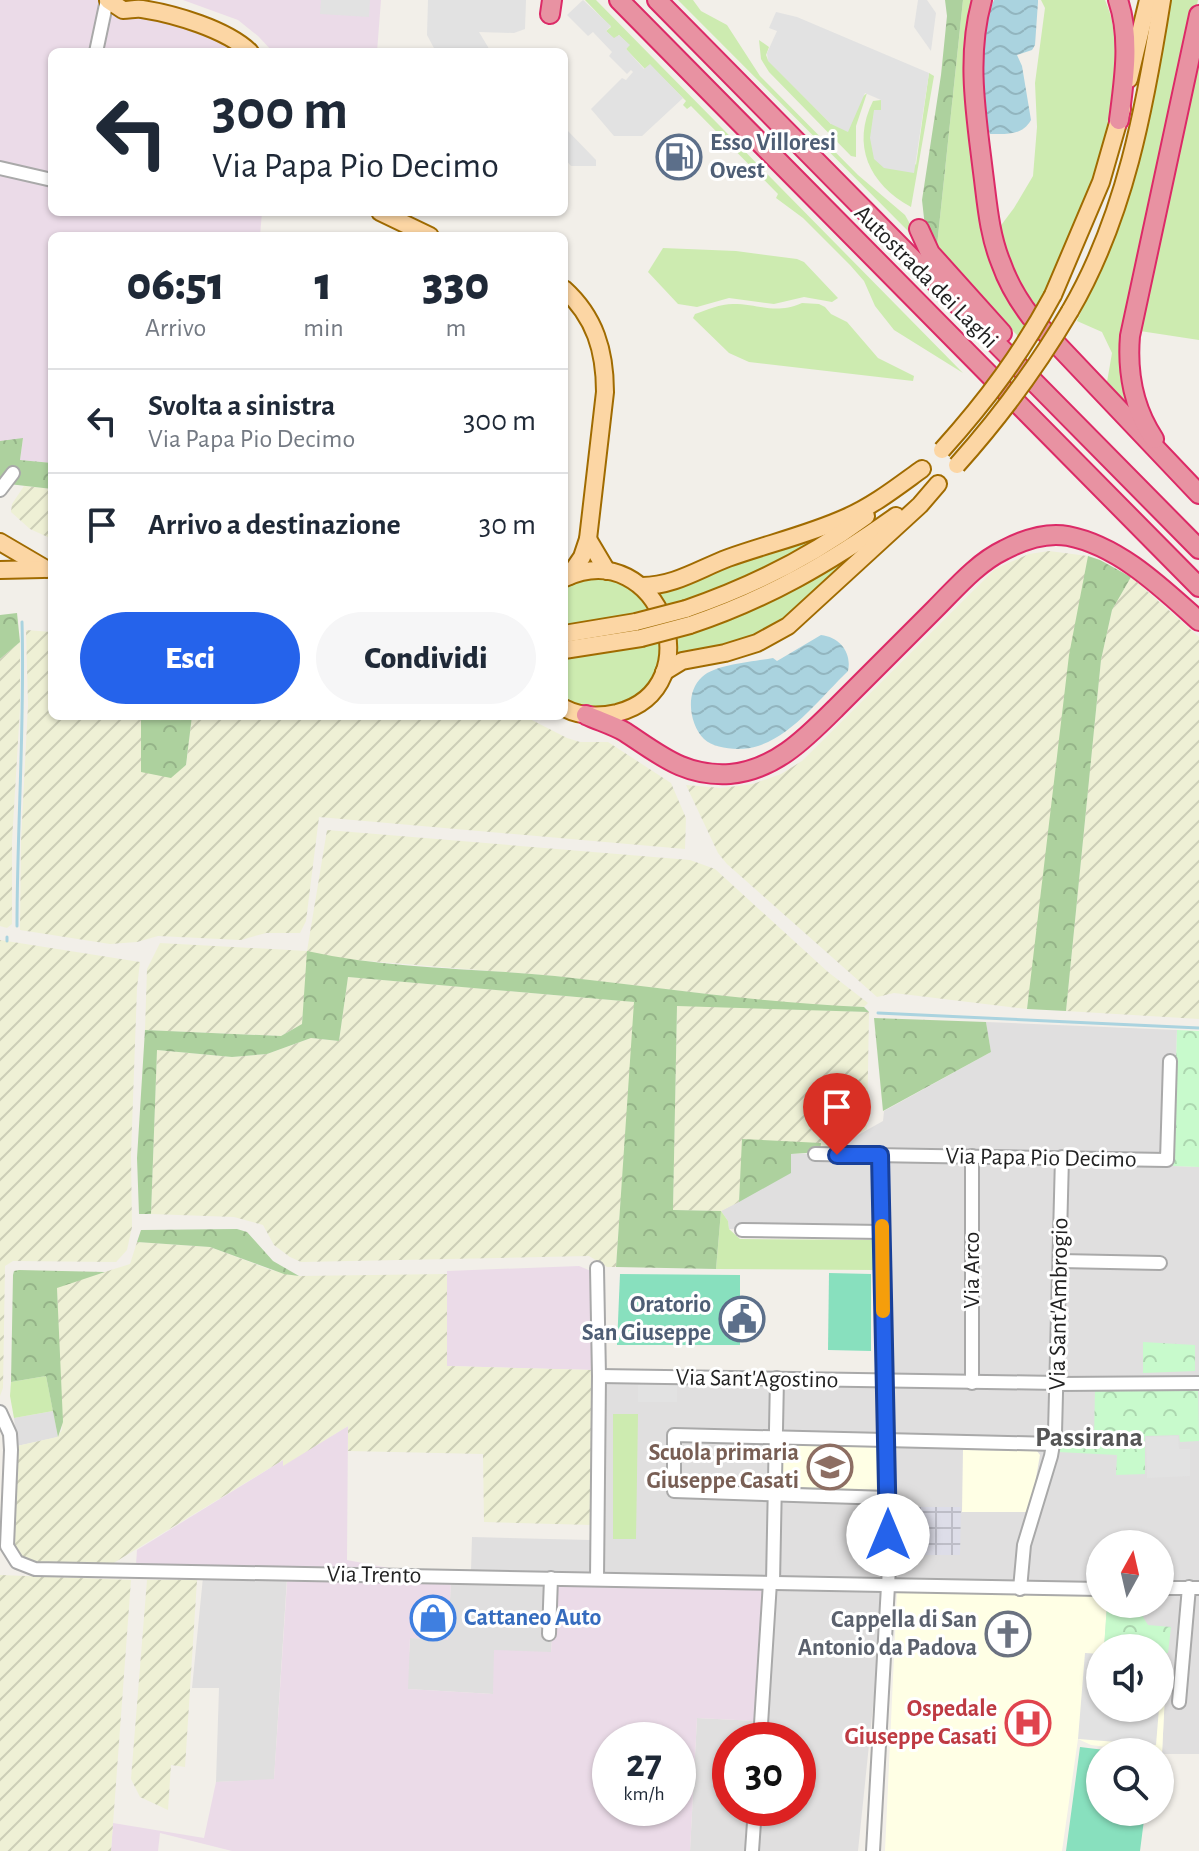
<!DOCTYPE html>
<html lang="it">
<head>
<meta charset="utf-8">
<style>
  :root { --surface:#fff; --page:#f6f6f7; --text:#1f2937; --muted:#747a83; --line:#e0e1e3; --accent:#2563eb }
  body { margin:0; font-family:"Alegreya Sans",sans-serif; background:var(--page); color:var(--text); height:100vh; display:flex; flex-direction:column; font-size:30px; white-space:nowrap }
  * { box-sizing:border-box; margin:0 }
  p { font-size:26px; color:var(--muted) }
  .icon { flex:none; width:44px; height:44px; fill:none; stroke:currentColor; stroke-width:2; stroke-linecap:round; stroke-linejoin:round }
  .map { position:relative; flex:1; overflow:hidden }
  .drawer { position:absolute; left:48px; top:232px; width:520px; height:488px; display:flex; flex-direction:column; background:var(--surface); border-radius:12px; box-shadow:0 2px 6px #0004 }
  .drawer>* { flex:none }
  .hud { position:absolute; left:48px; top:48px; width:520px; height:168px; border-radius:12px; box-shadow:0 2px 6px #0004; background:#fff; color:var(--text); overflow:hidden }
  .needle { width:52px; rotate:8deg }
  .fabs { position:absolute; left:1086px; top:1530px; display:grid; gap:16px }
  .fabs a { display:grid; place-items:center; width:88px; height:88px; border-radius:50%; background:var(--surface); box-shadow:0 2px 6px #0004; font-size:40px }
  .speed { position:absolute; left:592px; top:1722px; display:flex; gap:16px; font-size:40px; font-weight:700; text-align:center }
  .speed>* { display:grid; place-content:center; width:104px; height:104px; border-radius:50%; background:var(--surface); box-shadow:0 2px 6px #0004; line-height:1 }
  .speed small { font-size:20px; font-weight:400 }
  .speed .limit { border:12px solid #d22; background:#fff; color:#111 }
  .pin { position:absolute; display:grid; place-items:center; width:68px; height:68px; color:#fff; margin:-82px -34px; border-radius:50% 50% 50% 0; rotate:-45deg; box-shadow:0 0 8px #0007 }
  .pin .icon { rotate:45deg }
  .me { position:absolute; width:88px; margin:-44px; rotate:0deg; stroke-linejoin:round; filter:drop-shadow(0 0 6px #0008) }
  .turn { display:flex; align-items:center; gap:28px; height:168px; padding:0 32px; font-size:36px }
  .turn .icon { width:104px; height:104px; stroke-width:2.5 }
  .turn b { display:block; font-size:56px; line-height:68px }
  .eta { display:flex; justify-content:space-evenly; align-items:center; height:136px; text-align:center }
  .eta b { font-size:48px; font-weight:800; line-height:56px }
  .action { display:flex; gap:16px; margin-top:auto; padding:16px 32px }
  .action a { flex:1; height:92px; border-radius:48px; background:var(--accent); color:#fff; font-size:32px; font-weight:800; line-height:92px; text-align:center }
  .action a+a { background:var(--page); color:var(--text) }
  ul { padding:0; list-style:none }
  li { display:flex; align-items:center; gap:24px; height:104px; padding:0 32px; border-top:2px solid var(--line) }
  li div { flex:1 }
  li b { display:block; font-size:30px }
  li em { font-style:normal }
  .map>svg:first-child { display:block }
</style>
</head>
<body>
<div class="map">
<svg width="1199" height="1851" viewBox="0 0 1199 1851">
  <defs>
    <pattern id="farmland-furrows" width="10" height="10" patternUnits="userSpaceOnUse" patternTransform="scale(2)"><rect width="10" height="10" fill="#eef0d5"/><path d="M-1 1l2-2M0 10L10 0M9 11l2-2" fill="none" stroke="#ccceb7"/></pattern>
    <pattern id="forest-crowns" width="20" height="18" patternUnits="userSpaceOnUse" patternTransform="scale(2)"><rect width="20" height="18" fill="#add19e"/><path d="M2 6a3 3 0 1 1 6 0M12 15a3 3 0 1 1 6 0" fill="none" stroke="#95b388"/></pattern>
    <pattern id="park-crowns" width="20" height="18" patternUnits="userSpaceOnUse" patternTransform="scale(2)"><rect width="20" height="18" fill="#c8facc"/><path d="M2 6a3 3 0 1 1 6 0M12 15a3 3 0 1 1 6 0" fill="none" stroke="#acd6af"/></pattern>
    <pattern id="plaza-grid" width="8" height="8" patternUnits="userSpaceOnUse" patternTransform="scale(2)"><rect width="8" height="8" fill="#dddde8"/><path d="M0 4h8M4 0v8" fill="none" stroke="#bdbdc7"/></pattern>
    <pattern id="water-waves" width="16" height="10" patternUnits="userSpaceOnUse" patternTransform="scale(2)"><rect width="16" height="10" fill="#aad3df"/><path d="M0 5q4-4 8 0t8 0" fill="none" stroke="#92b5bf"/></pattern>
  </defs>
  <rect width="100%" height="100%" fill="#f2efe9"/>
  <g fill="#e0dfdf" fill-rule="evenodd">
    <path d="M986 1022 1177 1030 1173 1166 1199 1167V1588H1160V1544H1100V1589H1028L882 1578 601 1572 600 1377 885 1383 884 1231 729 1229 728 1221 721 1211 790 1173 791 1154 826 1153 883 1121 884 1111 991 1052Z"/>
    <path d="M53 1411 58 1437 17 1446 14 1418Z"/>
    <path d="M472 1537 591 1540 590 1573 531 1574V1572L471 1570Z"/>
    <path d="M203 1577 287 1578 274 1780 216 1782 219 1688H192Z"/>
    <path d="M451 1580 556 1581 551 1653 493 1694 407 1689 410 1638 448 1639Z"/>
    <path d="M775 1586 885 1590 858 1851H690L697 1718 757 1721ZM730 1740H798V1808H730Z"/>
    <path d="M1160 1593H1199V1754H1162L1167 1654H1160V1648H1104L1107 1604H1160Z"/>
  </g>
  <g fill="#ebdbe8" fill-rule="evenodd">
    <path d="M0 0H104L175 26 217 38 239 52H52V212H262L260 236H52V463L20 460 23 439 0 441Z"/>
    <path d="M183 0H381L377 52H273L258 36 238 20Z"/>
    <path d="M579 1266 591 1271 593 1370 447 1366V1271Z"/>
    <path d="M348 1426 347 1560 451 1580 448 1640 410 1638 408 1689 493 1694 494 1650 551 1652 556 1581 765 1587 757 1721 697 1718 690 1851H232L160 1833 158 1851H111L113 1823 204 1838 216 1782 274 1779 288 1568 136 1565 137 1550 283 1460V1465ZM610 1740H678V1808H610Z"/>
  </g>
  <g fill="#ffffe5">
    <path d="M783 1443 879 1445V1491L780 1489Z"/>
    <path d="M963 1450 1037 1451 1040 1455 1030 1512H962Z"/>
    <path d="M897 1592 1100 1594V1604H1107L1104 1648H1100V1708H1160V1654H1167L1162 1754 1091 1745 1078 1739 1062 1851H885Z"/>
  </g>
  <g fill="url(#farmland-furrows)">
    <path d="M24 486 52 489V539L30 529 11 512 12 504Z"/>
    <path d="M1049 551 1088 556 1027 1009 894 993 877 997 727 864 718 853 686 785 721 788 753 784 781 774 802 761 995 569 1029 554Z"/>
    <path d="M1131 577 1199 637V1019L1066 1011 1101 660 1112 610Z"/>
    <path d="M26 630 52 632V716H141V772L186 766 192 716H524L567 738 580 742H608L671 783 686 818 685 849 319 817 306 921 300 933H266L241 940 158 936 137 942 110 944 20 930 21 842 28 705Z"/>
    <path d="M20 642V708L12 841V924L7 928 0 926V659Z"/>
    <path d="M327 830 690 860 715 869 828 972 868 1003 864 1007 799 1005 553 976 343 959 308 952 302 1024 281 1036 145 1030 147 969 160 943 307 951Z"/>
    <path d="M0 940 140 962 137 988 131 1155 132 1227 127 1250 116 1262 13 1261 5 1266 3 1388 0 1396Z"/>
    <path d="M348 977 635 1002 616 1267H607L589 1256 301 1262 290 1257 274 1245 263 1225 234 1217 151 1214 157 1050 232 1057 267 1054 311 1038 339 1041Z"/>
    <path d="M677 1005 869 1012 867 1129 826 1153 743 1139 739 1202 721 1211 673 1210Z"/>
    <path d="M137 1242 210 1247 271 1270 299 1276 447 1274V1366L593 1370 592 1525 484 1522 483 1454 348 1451V1426L283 1466V1460L107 1567 34 1566 15 1556 10 1532 17 1446 57 1437 62 1430 57 1287 130 1264Z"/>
    <path d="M0 1575 131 1580 111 1851H0Z"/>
    <path d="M147 1580H197L185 1767 171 1765 168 1810 140 1797 131 1779Z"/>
  </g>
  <g fill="#cdebb0">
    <path d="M585 0H596L963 373 894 330 875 306 864 281 850 265 803 218 776 198 778 194 691 106 687 109 683 105 686 101 650 65 645 69 626 49 629 45 619 35 614 39 606 31 611 27Z"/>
    <path d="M678 0H693L701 11 727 25 760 76 858 175 905 215 914 231 912 235Z"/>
    <path d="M963 0H978L984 216 1029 323 1020 338 936 255Z"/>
    <path d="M1041 0H1105C1114 20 1115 38 1115 59 1115 75 1117 93 1114 108 1102 177 1068 252 1035 313L1024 299 996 232 1014 208 1033 176 1037 127 1035 83 1045 8Z"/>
    <path d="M1167 0H1198L1126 336 1143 422 1107 382 1112 353 1102 332 1077 321 1113 239 1140 150Z"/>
    <path d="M759 40 769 47 766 55 768 60 831 124 867 93 856 126V157L851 156 769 72 761 59Z"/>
    <path d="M1199 56V340L1140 331Z"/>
    <path d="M929 73 934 76 911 207C869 184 851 145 873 101L881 100V111L875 110 916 165Z"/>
    <path d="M663 248 736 251 797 259 804 262 838 298 832 302 804 297 774 304 729 298 697 307 678 304 648 272Z"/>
    <path d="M802 303 819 304 825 307 831 314 847 322 878 358 914 376 913 381 749 362 729 353 693 318 695 314C707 310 720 304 733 304 760 304 774 315 802 303Z"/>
    <path d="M844 525 832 536 714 594 665 607 655 592Z"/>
    <path d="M867 544 780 624 750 639 674 660V638L692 633 802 584Z"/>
    <path d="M589 576 621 580 655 609 564 630V584Z"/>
    <path d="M663 641C661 651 660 662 656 672 639 709 598 714 564 701V657Z"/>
    <path d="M721 1211 728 1221 729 1229 740 1239 875 1240V1270L716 1269Z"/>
    <path d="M46 1376 53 1411 14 1418 10 1396 11 1382Z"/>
    <path d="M613 1414H638L636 1539H613Z"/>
  </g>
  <g fill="url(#forest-crowns)">
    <path d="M945 0H963L936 255 926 236 922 200 941 75 947 16Z"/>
    <path d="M23 438 20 460 52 463V489L0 483V441Z"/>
    <path d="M1088 556 1100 560 1131 577 1112 610 1101 660 1066 1011 1027 1009 1069 655Z"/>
    <path d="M17 613 20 642 0 659V615Z"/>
    <path d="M141 716H192L186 765 171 778 141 772Z"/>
    <path d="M307 951C388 969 473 968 555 976 658 987 760 1003 864 1007L869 1012 677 1006 673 1210 721 1211 716 1269 616 1267 634 1002 348 977 339 1041 311 1038 267 1054 232 1057 157 1050 151 1214H139L137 1158 145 1030 281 1036 302 1024Z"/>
    <path d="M874 1018 986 1022 991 1052 883 1111Z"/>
    <path d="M742 1139 821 1143 820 1152 791 1154V1173L739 1202Z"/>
    <path d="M237 1229 247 1232 273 1261 299 1276 284 1274 210 1247 137 1242 141 1230Z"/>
    <path d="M19 1270 105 1272 57 1288 63 1422 58 1437 46 1376 11 1382 13 1275 14 1271Z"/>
  </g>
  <g fill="url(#park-crowns)">
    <path d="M1177 1030 1199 1031V1167L1173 1166Z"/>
    <path d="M1143 1342 1195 1345V1371L1143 1373Z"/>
    <path d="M1095 1388 1195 1389 1198 1391 1199 1441 1180 1442 1179 1435 1145 1436V1474L1116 1475 1117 1455 1058 1452 1059 1437 1094 1439Z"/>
    <path d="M1107 1604H1140L1144 1606 1143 1617 1148 1625 1171 1627 1168 1653H1160V1648H1104Z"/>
  </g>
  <g fill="#88e0be">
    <path d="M829 1273 871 1274V1351L828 1350Z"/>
    <path d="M620 1274 740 1275V1345H617Z"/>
    <path d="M1080 1747 1121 1752H1100V1812H1145L1140 1851H1066Z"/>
  </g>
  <g fill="#e2e2e2">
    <path d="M321 0H370L369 17 320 14Z"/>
    <path d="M428 0H526L525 29 514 33 479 32 491 52H436L427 35Z"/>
    <path d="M583 0 611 26 606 31 614 38 619 35 630 45 626 49 644 69 650 64 683 98 642 136H614L591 109 622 78 626 80 633 72 631 70 627 74 609 56 612 52 593 32 588 36 567 15Z"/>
    <path d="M918 0H927L936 13 931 51 914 27Z"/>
    <path d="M776 12 797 17 929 73 914 173 884 168 874 159 870 138 874 110H881V100L865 93 848 132 831 124 768 61 767 53 777 31 769 28Z"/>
    <path d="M564 127 596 160V166H571L564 158Z"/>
    <rect x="638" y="1382" width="39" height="20"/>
    <path d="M1178 1436 1179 1449H1190V1476L1147 1478 1146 1437Z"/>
    <path d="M1085 1653 1100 1654V1708H1159L1156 1745 1078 1739Z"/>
  </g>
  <path fill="url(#plaza-grid)" d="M894 1507H961L960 1555H894Z"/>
  <g fill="url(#water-waves)">
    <path d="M994 0H1038V2L1035 45 1032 50 1017 55 1022 66 1031 120C1022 136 1006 134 990 134 978 99 979 34 994 0Z"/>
    <path d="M821 635C840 637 852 653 848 671 822 696 793 735 758 746 743 751 716 750 704 739 689 724 685 692 702 677 716 664 753 662 773 658L777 661Z"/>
  </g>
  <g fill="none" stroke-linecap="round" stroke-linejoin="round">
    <g stroke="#aad3df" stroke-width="3">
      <path d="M17 926C17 825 25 723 22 622"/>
      <path d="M7 937V941"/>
      <path d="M878 1013 1199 1028"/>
    </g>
    <g stroke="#a9a9a9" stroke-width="16">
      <g id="minor">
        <path d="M96 52 107 0"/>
        <path d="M0 168 52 180"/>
        <path d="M0 490 13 473"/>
        <path d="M815 1154 1167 1160 1170 1061"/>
        <path d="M972 1156V1383"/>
        <path d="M742 1230 882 1232"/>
        <path d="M1060 1261 1160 1263"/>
        <path d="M599 1376 1058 1383"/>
        <path d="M1058 1384 1199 1383"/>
        <path d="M0 1412 10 1434 11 1450 7 1546 17 1562 35 1569 1100 1589"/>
        <path d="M888 1498 674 1491V1435L1054 1444"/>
        <path d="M597 1579 599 1376 597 1268"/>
        <path d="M773 1582 777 1378"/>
        <path d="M1160 1588H1199"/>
        <path d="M1020 1589 1024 1545 1051 1456 1055 1433 1062 1157"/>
        <path d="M549 1634 551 1578"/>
        <path d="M1179 1702 1189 1587"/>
        <path d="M760 1740 770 1582"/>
        <path d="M752 1851 755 1808"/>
        <path d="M873 1851 889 1568 880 1155"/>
      </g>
    </g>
    <g stroke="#a06b00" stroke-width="20">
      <g id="major">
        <path d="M108 0 123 10C130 10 135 8 142 9 174 14 226 29 250 52"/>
        <path d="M1129 79 1148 0"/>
        <path d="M380 212 430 236"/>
        <path d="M564 289C595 317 605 351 605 392L588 539 582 557 569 576"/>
        <path d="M1053 295 1101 182 1122 109"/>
        <path d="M1070 311C1125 217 1145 107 1162 0"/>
        <path d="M588 539 607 571"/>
        <path d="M0 542 46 569"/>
        <path d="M0 570 43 569"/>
        <path d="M642 586C674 586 699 569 728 558 767 544 807 535 845 518 873 506 897 487 922 469"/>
        <path d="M686 609C750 587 811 557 866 516"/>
        <path d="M690 625C766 600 831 562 896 516"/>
        <path d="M564 634 636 622"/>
        <path d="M564 650 641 638"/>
        <path d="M664 672 682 661 725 653 757 643 788 626 920 505 938 484"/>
        <path d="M564 708C581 717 599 717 617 713 714 688 660 534 565 578"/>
      </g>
    </g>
    <g stroke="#dc2a67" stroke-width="22">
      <g id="highway">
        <path d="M619 0 1199 587"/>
        <path d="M657 0 1199 549"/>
        <path d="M982 0C966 57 976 114 983 172 987 202 989 234 1001 263 1008 283 1018 300 1031 317L1199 494"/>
        <path d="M1118 0C1131 38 1124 81 1119 120"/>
        <path d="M550 14 552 0"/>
        <path d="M919 229 930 253 1002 333"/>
        <path d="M1154 439C1134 409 1127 372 1130 336L1199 15"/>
        <path d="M586 715C599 721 613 725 625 732 660 755 685 777 730 774 775 770 806 738 836 708 869 675 902 642 935 609 956 588 977 563 1004 550 1023 540 1046 532 1068 536 1119 546 1161 587 1199 621"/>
      </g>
    </g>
    <use href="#minor" stroke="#fff" stroke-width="12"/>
    <use href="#major" stroke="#fcd6a4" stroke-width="16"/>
    <use href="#highway" stroke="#e892a2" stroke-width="18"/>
    <g stroke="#a06b00" stroke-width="20" stroke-linecap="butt">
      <g id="major-bridge">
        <path d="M942 450C987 400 1021 354 1053 295"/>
        <path d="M957 465C1001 416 1037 367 1070 311"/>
        <path d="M636 622 686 609"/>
        <path d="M641 638 690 625"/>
      </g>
    </g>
    <use href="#major-bridge" stroke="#fcd6a4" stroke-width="16"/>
  </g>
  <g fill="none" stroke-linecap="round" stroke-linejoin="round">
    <g stroke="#184099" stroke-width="20">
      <path id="route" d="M837 1155H880L888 1535"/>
    </g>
    <use href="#route" stroke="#2563eb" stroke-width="14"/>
    <path stroke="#f59e0b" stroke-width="14" d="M882 1226 883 1311"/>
  </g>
  <defs>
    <g id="fuel-ring" transform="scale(2.3)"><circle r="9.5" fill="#fff" stroke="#5c6f8a" stroke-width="1.5"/><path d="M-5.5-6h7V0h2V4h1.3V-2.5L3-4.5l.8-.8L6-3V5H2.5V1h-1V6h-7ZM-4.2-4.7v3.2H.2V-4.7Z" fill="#5c6f8a"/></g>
    <g id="civic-ring" transform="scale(2.3)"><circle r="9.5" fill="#fff" stroke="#5c6f8a" stroke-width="1.5"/><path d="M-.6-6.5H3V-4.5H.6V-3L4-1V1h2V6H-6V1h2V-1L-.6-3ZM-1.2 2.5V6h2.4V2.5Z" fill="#5c6f8a"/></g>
    <g id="school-ring" transform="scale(2.3)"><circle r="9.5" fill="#fff" stroke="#8d6e63" stroke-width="1.5"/><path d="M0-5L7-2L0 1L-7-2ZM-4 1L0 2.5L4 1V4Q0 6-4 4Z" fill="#8d6e63"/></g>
    <g id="shop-ring" transform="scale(2.3)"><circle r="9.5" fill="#fff" stroke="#3f7fe0" stroke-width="1.5"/><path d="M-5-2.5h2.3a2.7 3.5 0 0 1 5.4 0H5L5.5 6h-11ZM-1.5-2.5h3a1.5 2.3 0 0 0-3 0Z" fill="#3f7fe0"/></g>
    <g id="church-ring" transform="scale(2.3)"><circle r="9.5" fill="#fff" stroke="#6b7280" stroke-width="1.5"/><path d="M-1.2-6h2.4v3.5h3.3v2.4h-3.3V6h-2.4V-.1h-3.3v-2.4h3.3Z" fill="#6b7280"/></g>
    <g id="hospital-ring" transform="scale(2.3)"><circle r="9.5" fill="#fff" stroke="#e0444e" stroke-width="1.5"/><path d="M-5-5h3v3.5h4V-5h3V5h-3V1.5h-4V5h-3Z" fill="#e0444e"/></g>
  </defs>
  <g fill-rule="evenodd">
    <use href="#fuel-ring" x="679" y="157"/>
    <use href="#civic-ring" x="742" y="1319"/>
    <use href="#school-ring" x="830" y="1467"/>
    <use href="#shop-ring" x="433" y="1618"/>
    <use href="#church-ring" x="1008" y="1634"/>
    <use href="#hospital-ring" x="1028" y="1723"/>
  </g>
  <g text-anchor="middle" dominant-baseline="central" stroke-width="6" stroke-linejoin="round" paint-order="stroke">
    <g font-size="24" font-weight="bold" fill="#4e5e75" stroke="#fff" text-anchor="start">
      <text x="710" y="143">Esso Villoresi<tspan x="710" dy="28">Ovest</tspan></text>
      <text x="711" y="1305" text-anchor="end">Oratorio<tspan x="711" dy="28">San Giuseppe</tspan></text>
    </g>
    <g font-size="24" fill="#222" stroke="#fff">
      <text transform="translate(926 277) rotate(45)">Autostrada dei Laghi</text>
      <text transform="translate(1041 1158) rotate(1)">Via Papa Pio Decimo</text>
      <text transform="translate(972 1270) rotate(-90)">Via Arco</text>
      <text transform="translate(1059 1304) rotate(-89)">Via Sant'Ambrogio</text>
      <text transform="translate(757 1379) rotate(1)">Via Sant'Agostino</text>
      <text transform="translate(374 1575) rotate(1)">Via Trento</text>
    </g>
    <g font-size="24" font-weight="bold" fill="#785e54" stroke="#fff" text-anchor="end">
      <text x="799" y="1453">Scuola primaria<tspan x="799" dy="28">Giuseppe Casati</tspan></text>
    </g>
    <g font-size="24" font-weight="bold" fill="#366cbe" stroke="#fff" text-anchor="start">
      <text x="464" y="1618">Cattaneo Auto</text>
    </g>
    <g font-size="24" font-weight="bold" fill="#5b616d" stroke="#fff" text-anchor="end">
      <text x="977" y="1620">Cappella di San<tspan x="977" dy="28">Antonio da Padova</tspan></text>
    </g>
    <g font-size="24" font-weight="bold" fill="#be3a42" stroke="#fff" text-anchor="end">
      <text x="997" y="1709">Ospedale<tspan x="997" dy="28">Giuseppe Casati</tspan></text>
    </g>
    <g font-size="28" font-weight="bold" fill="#555" stroke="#fff">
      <text x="1089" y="1438">Passirana</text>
    </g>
  </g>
</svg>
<div class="fabs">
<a><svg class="needle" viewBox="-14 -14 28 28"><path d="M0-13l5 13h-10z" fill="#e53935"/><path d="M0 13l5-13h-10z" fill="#747a83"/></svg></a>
<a><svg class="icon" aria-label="sound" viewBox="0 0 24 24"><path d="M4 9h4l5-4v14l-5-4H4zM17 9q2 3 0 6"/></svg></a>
<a><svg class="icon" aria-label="search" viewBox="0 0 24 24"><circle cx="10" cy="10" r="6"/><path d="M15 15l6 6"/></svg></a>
</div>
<div class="speed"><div>27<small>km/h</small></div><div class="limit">30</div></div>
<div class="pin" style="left:837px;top:1155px;background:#d93025"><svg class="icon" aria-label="arrive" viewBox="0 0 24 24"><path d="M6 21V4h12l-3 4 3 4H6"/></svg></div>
<svg class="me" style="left:888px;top:1535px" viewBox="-20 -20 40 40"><circle r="19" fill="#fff"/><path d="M0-13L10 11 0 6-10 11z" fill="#2563eb"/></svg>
<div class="hud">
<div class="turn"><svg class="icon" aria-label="left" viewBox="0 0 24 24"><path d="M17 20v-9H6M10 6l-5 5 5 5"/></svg><div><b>300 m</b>Via Papa Pio Decimo</div></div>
</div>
<section class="drawer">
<div class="eta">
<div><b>06:51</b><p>Arrivo</p></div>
<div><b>1</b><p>min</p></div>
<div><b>330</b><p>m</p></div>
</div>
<ul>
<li><svg class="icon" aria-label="left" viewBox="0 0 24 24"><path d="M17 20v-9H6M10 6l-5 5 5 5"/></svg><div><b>Svolta a sinistra</b><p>Via Papa Pio Decimo</p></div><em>300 m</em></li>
<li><svg class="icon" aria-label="arrive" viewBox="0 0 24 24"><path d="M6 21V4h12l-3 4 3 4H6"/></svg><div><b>Arrivo a destinazione</b></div><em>30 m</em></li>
</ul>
<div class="action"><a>Esci</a><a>Condividi</a></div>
</section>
</div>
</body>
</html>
